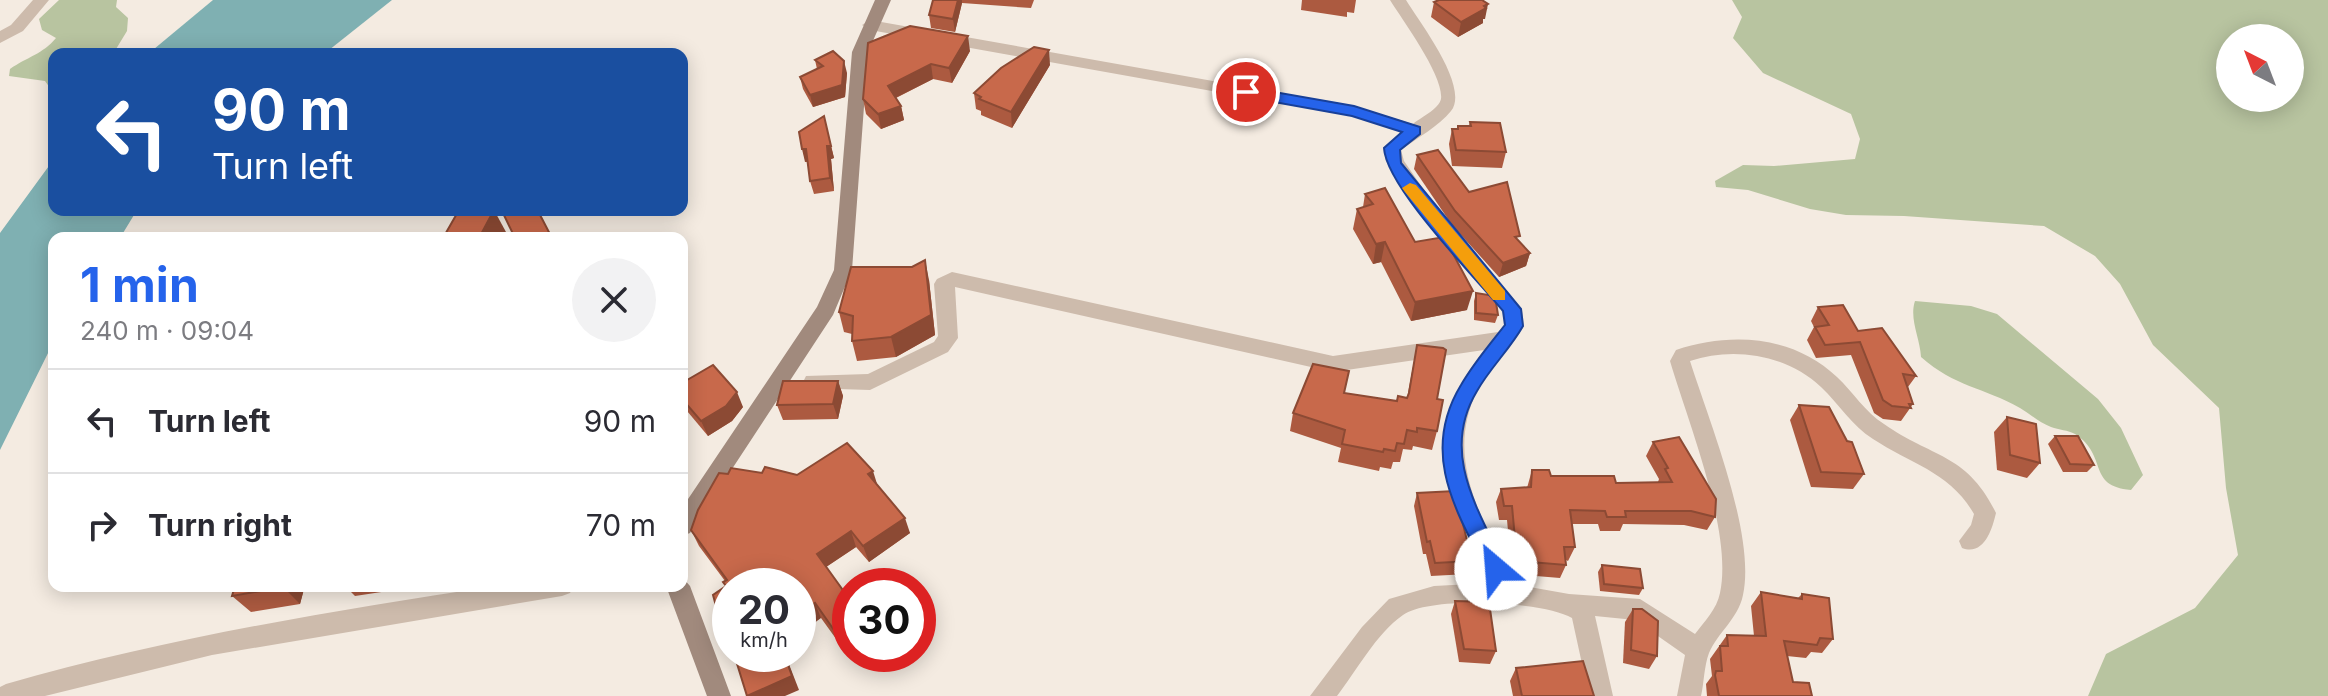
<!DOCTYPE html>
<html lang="en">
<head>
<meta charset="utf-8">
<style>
  :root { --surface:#fff; --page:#f2f2f3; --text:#2b2b33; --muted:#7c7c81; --line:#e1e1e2; --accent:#2563eb }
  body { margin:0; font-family:Inter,sans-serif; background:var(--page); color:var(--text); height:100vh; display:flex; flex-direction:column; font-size:30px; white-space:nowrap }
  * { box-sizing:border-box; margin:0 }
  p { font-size:26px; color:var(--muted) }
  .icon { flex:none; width:44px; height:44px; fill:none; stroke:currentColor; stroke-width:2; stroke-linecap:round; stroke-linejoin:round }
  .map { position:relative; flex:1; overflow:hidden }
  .details { position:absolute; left:48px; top:232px; width:640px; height:360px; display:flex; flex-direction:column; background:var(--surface); border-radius:16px; box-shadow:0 4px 20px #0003 }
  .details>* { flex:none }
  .hud { position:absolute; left:48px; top:48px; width:640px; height:168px; border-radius:16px; box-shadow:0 4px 20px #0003; background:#1a4fa0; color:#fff; overflow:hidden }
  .needle { width:52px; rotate:318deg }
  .tools { position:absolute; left:2216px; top:24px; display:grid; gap:16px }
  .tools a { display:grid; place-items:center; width:88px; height:88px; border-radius:50%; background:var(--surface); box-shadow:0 4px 20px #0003; font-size:40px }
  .speed { position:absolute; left:712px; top:568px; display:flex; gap:16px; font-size:40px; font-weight:700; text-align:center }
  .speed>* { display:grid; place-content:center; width:104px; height:104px; border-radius:50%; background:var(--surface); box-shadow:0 4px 20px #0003; line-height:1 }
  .speed small { font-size:20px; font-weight:400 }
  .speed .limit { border:12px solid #d22; background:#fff; color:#111 }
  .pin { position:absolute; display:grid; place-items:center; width:68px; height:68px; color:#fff; margin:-34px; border:4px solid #fff; border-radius:50%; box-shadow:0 2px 8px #0007 }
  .me { position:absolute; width:88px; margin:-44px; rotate:333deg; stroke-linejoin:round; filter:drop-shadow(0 0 6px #0008) }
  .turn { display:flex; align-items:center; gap:28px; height:168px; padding:0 32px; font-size:36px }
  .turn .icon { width:104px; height:104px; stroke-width:2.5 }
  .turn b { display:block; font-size:56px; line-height:68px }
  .round { display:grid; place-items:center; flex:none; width:84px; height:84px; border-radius:42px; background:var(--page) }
  .head { display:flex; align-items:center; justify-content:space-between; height:136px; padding:0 32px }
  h1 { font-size:48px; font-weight:700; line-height:60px; color:var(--accent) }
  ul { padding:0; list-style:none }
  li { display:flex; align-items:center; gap:24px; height:104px; padding:0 32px; border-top:2px solid var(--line) }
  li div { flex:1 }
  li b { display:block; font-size:30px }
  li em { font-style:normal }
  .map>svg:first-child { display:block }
</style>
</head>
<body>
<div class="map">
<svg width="2328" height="696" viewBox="0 0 2328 696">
  <rect width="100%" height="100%" fill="#f4ebe1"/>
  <g fill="#b8c4a0" fill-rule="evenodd">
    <path d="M59 0H117L116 7 128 18 127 31 113 54H54V87L50 88 45 81 9 76 10 69C27 57 43 54 56 38L42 30 39 19Z"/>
    <path d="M1732 0H2328V696H2088L2106 654 2195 608 2238 555 2226 488 2219 408 2153 345 2120 284 2095 256 2044 226 1904 216 1846 215 1810 209 1748 190 1716 187 1715 181 1743 165 1774 166 1855 159 1860 139 1851 114 1763 73 1733 38 1742 17ZM2230 38H2290V98H2230Z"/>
    <path d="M1915 301 1971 306 1997 314 2098 399 2121 428 2143 475 2131 490C2086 486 2109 456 2075 434 2068 430 2059 430 2051 427 2040 423 2030 414 2020 408 1983 387 1955 387 1921 357 1920 338 1909 319 1915 301Z"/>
  </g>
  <g fill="#7fb0b2">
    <path d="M213 0H392L324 54H148Z"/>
    <path d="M54 159V210H137L120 238H54V341L0 450V233Z"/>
  </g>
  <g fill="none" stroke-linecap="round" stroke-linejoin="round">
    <g fill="#cdbbac" fill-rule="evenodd">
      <path d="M33 0H49L23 31 0 43V31L11 25Z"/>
      <path d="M1390 0H1406C1420 23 1470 87 1451 111 1439 126 1417 138 1401 150L1404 161 1448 225 1522 309 1524 326C1511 349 1489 367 1477 391 1443 461 1485 522 1513 584L1569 594 1640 599 1695 634C1704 622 1717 609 1720 593 1733 532 1688 422 1670 361L1676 350C1730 332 1793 335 1837 377 1853 392 1865 412 1884 424 1932 458 1967 453 1996 513 1992 530 1984 556 1962 548L1959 541 1971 525 1974 514C1950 472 1911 464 1873 439 1852 426 1839 404 1821 387 1787 355 1734 346 1690 361 1709 421 1756 535 1743 595 1738 619 1718 632 1709 653 1704 666 1704 683 1701 696H1677L1685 655 1635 620 1595 616 1613 696H1589L1572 618C1543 601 1430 596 1403 615 1376 634 1357 670 1337 696H1310L1362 627 1389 599 1434 586 1490 583C1449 490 1412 442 1484 350L1333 372 955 287 958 338 948 352 870 390 806 388 803 382 806 376 868 374 934 342 938 336 934 284 937 279 952 272 1333 356 1498 332 1504 325 1503 311 1435 234 1386 161 1383 148 1402 132 1352 116 870 30 862 25 870 20 1354 106 1413 124C1420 118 1439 109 1441 99 1444 76 1403 21 1390 0Z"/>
      <path d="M496 586H574L570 593 562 596 212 655 45 696H0V687L6 684C167 638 330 611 496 586Z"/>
    </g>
    <g fill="#a18a7d" fill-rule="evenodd">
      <path d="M875 0H891L868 52 852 270 833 315 690 533 682 536V508L817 307 834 270 852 52Z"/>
      <path d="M682 577 690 586 731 696H707L666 586H682Z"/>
    </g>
  </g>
  <g fill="#ac5a40">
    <path d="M933 0H1034L1031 8 962 3 955 32 931 28 929 15Z"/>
    <path d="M1302 0H1356L1354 13 1347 12V17L1301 10Z"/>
    <path d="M1434 2 1485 19H1483V23L1458 37 1431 17Z"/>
    <path d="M868 43 970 51 952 83 933 79 896 98 901 106 904 120 881 129 866 114 863 99Z"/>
    <path d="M815 60 847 73 845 97 813 107 803 89 800 77 817 69Z"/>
    <path d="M1050 65 1012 128 981 115V111L976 109 974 93Z"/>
    <path d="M824 116 834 158 831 159 834 191 814 194 810 181 808 162H805Z"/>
    <path d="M1470 122 1506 152 1502 168 1452 166 1449 144 1452 129H1457L1458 126H1469Z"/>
    <path d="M1417 155 1469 192 1519 241 1530 253 1526 266 1499 277 1452 225 1414 169Z"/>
    <path d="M1365 194 1415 242 1467 310 1411 321 1381 262 1373 264 1353 229 1357 209 1363 207Z"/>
    <path d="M929 280 935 335 896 357 857 361 852 341V334L844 332 839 312Z"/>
    <path d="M1476 293 1498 315 1495 323 1474 320V301Z"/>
    <path d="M1818 307 1858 331 1916 376 1908 387 1913 404 1901 421 1883 419 1874 413 1851 355 1816 358 1807 340 1814 327 1811 321Z"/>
    <path d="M1417 345 1437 399V431L1432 450 1413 446 1412 450 1403 449 1400 462H1393L1391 469 1380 467 1379 471 1338 462 1341 448 1290 431 1293 413 1345 393 1397 401 1407 398Z"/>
    <path d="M838 381 843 396 838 419 783 420 777 405Z"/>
    <path d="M682 383 743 407 732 421 708 436 682 405Z"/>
    <path d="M1799 405 1864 474 1853 489 1811 487 1790 420Z"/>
    <path d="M2007 417 2040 463 2027 478 1997 470 1994 432Z"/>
    <path d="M2055 436 2094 465 2087 472H2063L2048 444Z"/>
    <path d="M1653 442 1715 517 1707 530 1684 525 1623 524 1620 531H1600L1598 524H1572L1575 547 1568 561 1566 560V565L1560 578 1512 574 1507 520H1499L1496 502 1501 489 1527 488 1532 470 1551 476 1616 483 1658 482 1659 479 1646 456Z"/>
    <path d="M762 473 797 475 877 484 910 533 869 562 856 547 826 567 847 654 821 618 726 587 723 582 725 581 699 546 691 530 728 474Z"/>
    <path d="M1417 493 1472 561 1468 574 1431 576 1426 554H1423L1414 506Z"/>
    <path d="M1602 565 1643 588 1639 595 1600 591 1598 572Z"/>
    <path d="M232 586H322L304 589 300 604 251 612 232 596 235 588Z"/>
    <path d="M345 586H389L388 591 355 596Z"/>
    <path d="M1761 592 1798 598 1802 594 1833 639 1822 653 1811 652 1806 658 1787 656 1793 682 1812 696H1707L1706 684 1712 676 1710 659 1727 635 1754 636 1751 606Z"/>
    <path d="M1455 601 1496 651 1490 664 1459 662 1451 614Z"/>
    <path d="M1633 609 1657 656 1649 669 1623 663 1625 622Z"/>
    <path d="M1516 668 1594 696H1513L1510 681Z"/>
  </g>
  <g fill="#8c4a34">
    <path d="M958 0H962V3L955 32 953 19Z"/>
    <path d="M1488 4 1485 19H1483V23L1458 37 1461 22 1484 6Z"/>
    <path d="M968 36 970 51 952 83 949 68Z"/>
    <path d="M1049 50 1050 65 1012 128 1011 112Z"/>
    <path d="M844 61 847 73 845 97 813 107 810 95Z"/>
    <path d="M931 64 933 79 891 100 888 86Z"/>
    <path d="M901 106 904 120 881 129 878 114Z"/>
    <path d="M827 146H831L834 158 831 159 834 191 830 178Z"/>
    <path d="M802 149H806L809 161 805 162Z"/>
    <path d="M494 210 506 232 504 238H479Z"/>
    <path d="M1385 242 1381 262 1373 264 1376 244Z"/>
    <path d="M1530 253 1526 266 1499 277 1503 263Z"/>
    <path d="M925 260 929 280 935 335 896 357 891 337Z"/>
    <path d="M1473 291 1467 310 1411 321 1415 302Z"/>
    <path d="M838 381 843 396 838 419 833 404Z"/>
    <path d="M737 392 743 407 732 421 708 436 701 421Z"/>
    <path d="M873 471 878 487 868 474Z"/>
    <path d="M905 518 910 533 869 562 863 546Z"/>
    <path d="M851 531 856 547 823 569 817 554Z"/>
    <path d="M283 586H302L304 589 300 604 283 587Z"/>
    <path d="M815 603 821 618 798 635V615Z"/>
    <path d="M727 629 730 636V644L723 632Z"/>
    <path d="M850 634V652L847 654 841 640Z"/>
    <path d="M784 654H785L799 690 785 696H747Z"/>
  </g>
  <g fill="#c8694b" stroke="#8c4a34" stroke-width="2">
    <path d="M933 0H958L953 19 929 15Z"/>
    <path d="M1439 0H1482L1488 4 1484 6 1486 8 1461 22 1434 2Z"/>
    <path d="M910 26 968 36 949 68 931 64 888 86 901 106 878 114 863 99 868 43Z"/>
    <path d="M1034 47 1049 50 1011 112 979 99 981 97 974 93 1001 68Z"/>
    <path d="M833 51 844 61 842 85 810 95 800 77 823 66 815 60Z"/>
    <path d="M824 116 831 146H827L830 178 810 181 806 149H802L799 132Z"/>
    <path d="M1470 122 1500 123 1506 152 1456 150 1452 129H1458V126H1471Z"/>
    <path d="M1438 150 1469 192 1507 182 1520 236 1515 237 1530 253 1503 263 1455 211 1417 155Z"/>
    <path d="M1385 188 1415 242 1444 237 1473 291 1415 302 1385 242 1376 244 1357 209 1373 204 1365 194Z"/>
    <path d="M459 210H494L479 238H443Z"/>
    <path d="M502 211H538L552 238H515Z"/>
    <path d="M925 260 931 315 891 337 852 341 853 316 839 312 851 267H912Z"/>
    <path d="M1476 293 1495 296 1498 315 1476 313Z"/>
    <path d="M1843 305 1858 331 1882 328 1916 376 1903 374 1913 404H1909L1911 408 1892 406 1883 400 1860 342 1825 345 1815 327 1829 325 1818 307Z"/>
    <path d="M1417 345 1443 348 1446 350 1437 399 1443 400 1437 431 1417 428V432L1407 430 1404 444 1397 443 1395 451 1384 449 1383 452 1342 444 1345 430 1293 413 1313 364 1349 371 1344 393 1397 401 1398 396 1407 398 1409 393Z"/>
    <path d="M713 365 737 392 726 406 701 421 682 399V383Z"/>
    <path d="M783 381H838L833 404 777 405Z"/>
    <path d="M1799 405 1829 407 1847 441 1852 442 1864 474 1821 472Z"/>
    <path d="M2007 417 2036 424 2040 463 2010 455Z"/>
    <path d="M2055 436H2078L2094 465 2070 464Z"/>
    <path d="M1679 437 1716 499 1715 517 1691 511H1625L1626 517H1607L1605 511 1570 510 1575 547H1564L1566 565 1517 561 1512 506H1504L1501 489 1531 487 1532 470H1549L1551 476H1614L1616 483 1672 482 1665 469 1668 468 1653 442Z"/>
    <path d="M847 443 873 471 868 474 905 518 863 546 851 531 817 554 850 600V634L841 640 815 603 798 615V586H730V641L727 629 723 632 713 595 726 586 723 582 727 580 691 530 698 510 719 473 728 474 731 468 762 473 765 467 797 475Z"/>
    <path d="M1455 491 1472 561 1435 563 1430 541 1427 542 1417 493Z"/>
    <path d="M1602 565 1640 569 1643 588 1604 584Z"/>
    <path d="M235 586H283V587L232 596Z"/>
    <path d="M1761 592 1802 599V594L1829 598 1833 639 1820 638 1817 645 1784 641 1793 682 1809 683 1812 696H1719L1715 675 1716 671H1722L1720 646H1728L1727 635 1766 636Z"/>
    <path d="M1455 601 1489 602 1496 651 1464 649Z"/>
    <path d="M1633 609H1642L1658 621 1657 656 1631 650Z"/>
    <path d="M734 654H784L792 676 747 696Z"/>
    <path d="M1583 661 1594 696H1522L1516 668Z"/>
  </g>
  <path fill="#2563eb" stroke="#184099" stroke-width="2" d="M1246 87 1354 106 1420 127V134L1400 150 1401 163 1521 309 1523 326C1510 349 1490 368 1477 391 1439 454 1480 512 1506 569L1503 576H1489C1457 512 1419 454 1461 385 1473 364 1490 344 1505 325L1503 311C1475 277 1386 187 1384 148L1402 132 1352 116 1240 96 1238 92Z"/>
  <path fill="#f59e0b" d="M1410 183 1416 185 1505 291V300H1493L1405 192 1402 188Z"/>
</svg>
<div class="tools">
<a><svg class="needle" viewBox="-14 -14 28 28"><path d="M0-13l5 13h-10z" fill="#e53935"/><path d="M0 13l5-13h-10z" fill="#7c7c81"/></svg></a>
</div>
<div class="speed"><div>20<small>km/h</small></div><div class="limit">30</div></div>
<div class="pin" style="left:1246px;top:92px;background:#d93025"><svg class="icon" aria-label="arrive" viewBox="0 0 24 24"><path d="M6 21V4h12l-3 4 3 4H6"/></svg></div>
<svg class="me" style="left:1496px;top:569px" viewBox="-20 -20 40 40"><circle r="19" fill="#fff"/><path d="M0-13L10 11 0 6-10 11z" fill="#2563eb"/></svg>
<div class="hud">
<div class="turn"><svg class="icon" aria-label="left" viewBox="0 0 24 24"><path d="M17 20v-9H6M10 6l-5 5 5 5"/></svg><div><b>90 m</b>Turn left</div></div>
</div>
<section class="details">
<div class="head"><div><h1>1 min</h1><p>240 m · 09:04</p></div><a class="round"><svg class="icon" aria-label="close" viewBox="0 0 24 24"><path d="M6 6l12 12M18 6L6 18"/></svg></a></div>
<ul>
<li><svg class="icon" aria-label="left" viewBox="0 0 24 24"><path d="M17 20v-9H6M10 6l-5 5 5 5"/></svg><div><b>Turn left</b></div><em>90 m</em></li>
<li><svg class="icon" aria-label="right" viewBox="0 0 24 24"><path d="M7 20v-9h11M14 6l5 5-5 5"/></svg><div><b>Turn right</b></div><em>70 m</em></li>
</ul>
</section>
</div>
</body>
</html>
